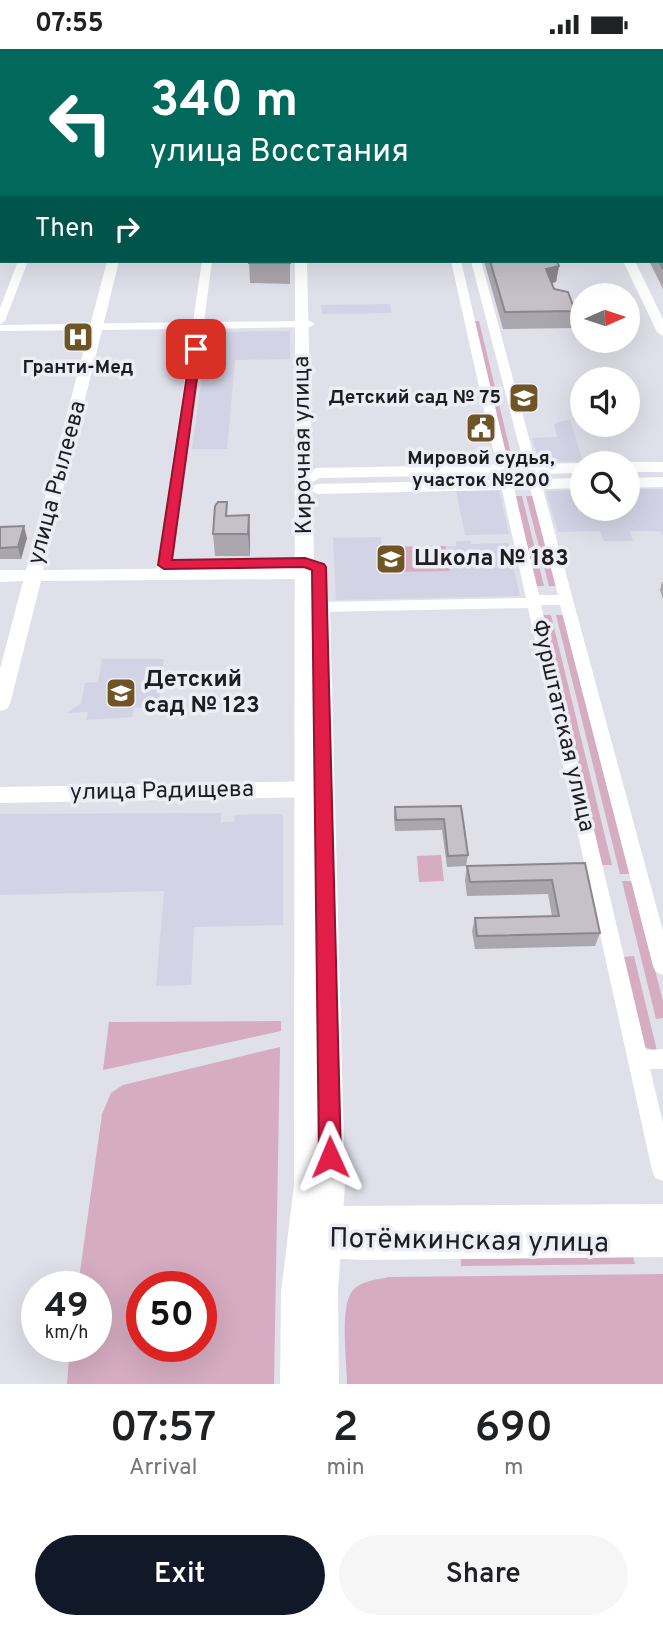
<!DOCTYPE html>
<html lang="en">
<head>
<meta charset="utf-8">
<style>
  :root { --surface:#fff; --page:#f6f6f6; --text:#202124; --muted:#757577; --accent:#111827 }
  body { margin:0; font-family:Overpass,sans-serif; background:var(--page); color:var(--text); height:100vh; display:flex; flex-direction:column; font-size:26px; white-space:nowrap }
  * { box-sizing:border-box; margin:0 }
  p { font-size:23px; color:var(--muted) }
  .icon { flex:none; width:38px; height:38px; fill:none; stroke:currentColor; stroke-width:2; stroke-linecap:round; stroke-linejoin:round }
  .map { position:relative; height:1335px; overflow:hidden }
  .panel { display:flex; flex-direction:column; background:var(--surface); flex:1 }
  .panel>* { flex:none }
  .banner { position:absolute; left:0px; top:0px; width:663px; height:214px; box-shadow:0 7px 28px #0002; background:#00695c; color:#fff; overflow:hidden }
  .needle { width:46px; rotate:87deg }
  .tools { position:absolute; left:570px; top:234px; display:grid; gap:14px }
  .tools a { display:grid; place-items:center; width:70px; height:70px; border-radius:50%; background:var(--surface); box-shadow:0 7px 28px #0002; font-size:35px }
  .speed { position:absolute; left:21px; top:1222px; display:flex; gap:14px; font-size:35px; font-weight:700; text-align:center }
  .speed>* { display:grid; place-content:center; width:91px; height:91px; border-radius:50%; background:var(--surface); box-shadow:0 7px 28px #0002; line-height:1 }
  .speed small { font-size:18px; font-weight:400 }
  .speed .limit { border:10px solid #d22; background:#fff; color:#111 }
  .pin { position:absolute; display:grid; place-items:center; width:60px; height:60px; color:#fff; margin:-30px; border-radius:14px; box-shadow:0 4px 10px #0006 }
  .me { position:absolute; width:77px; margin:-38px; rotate:359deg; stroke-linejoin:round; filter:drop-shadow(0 0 5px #0008) }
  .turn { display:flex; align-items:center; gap:24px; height:147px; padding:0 35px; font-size:32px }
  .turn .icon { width:91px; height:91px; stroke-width:2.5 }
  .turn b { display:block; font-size:49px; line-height:60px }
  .then { display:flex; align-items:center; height:66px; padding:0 35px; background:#0003; gap:14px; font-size:26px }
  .eta { display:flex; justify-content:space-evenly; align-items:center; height:119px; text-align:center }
  .eta b { font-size:42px; font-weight:600; line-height:49px }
  .action { display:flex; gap:14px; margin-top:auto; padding:14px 35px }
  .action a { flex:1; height:80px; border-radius:42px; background:var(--accent); color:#fff; font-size:28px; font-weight:600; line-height:80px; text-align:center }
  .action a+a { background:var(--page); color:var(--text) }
  .status { display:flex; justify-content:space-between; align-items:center; height:49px; padding:0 35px; background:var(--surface); direction:ltr }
  .status svg { height:19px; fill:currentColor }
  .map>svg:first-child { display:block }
</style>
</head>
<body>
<div class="status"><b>07:55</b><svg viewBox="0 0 49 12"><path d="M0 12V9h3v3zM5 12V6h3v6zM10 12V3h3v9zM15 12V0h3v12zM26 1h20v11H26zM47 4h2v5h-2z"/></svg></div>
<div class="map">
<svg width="663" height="1335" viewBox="0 0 663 1335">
  <rect width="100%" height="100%" fill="#dfe0e9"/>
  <g fill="#d2d3e4">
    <path d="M390 255 391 264 322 265 321 256Z"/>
    <path d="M290 282V310L235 311 227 400H192L208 283Z"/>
    <path d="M570 371 582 410H596L597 413 539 412 532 389 557 388 554 376 558 373Z"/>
    <path d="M628 440H663V488L661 483 656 482H630L633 492H604L600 482 558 483 546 442 583 441V460H628Z"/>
    <path d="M499 441 509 485 465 486 456 442Z"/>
    <path d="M381 488 382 498 456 497V492H470L471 495 508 494 520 547 336 551 333 489Z"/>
    <path d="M102 610H164L158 658 134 659 132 668 86 671 88 663 66 664 81 655 85 634 98 633Z"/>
    <path d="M221 764V773H234L235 766 283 765V876L194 878 191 936 156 937 164 842 0 846V765Z"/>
  </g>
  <g fill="#d5acc1" fill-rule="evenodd">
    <path d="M473 272H479L512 409H505Z"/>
    <path d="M514 447H522L544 537H535Z"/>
    <path d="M526 447H534L557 537H549Z"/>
    <path d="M445 497 450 522 390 523 388 498Z"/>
    <path d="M542 566H551L612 816H601Z"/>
    <path d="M556 566H565L630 825H620Z"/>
    <path d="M441 806 444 832 419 833 417 807Z"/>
    <path d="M622 832H632L663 952V969L656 970Z"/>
    <path d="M634 907 657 1002 644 998 623 908Z"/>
    <path d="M281 972V982L103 1021 109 973Z"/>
    <path d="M280 998 274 1335H67L70 1297H96V1237H78L102 1065 111 1044 123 1036ZM142 1237H201V1297H142Z"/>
    <path d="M633 1208 635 1215 461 1217V1210Z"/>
    <path d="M663 1225V1335H347C347 1313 339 1257 353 1241 363 1231 376 1231 389 1228Z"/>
  </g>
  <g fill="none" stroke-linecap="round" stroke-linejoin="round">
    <g fill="#fff" fill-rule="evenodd">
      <rect x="0" y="30" width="2" height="4"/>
      <path d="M2 128V137L0 138V129Z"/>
      <path d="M18 212H28L5 272 0 275V259Z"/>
      <path d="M202 212H212L204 273 310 272 315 275 310 278 203 280 170 525 163 530 156 525 192 280 0 282V276L193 273Z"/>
      <path d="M451 212H461L539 546H558L471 212H481L663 882V926L656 923 653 917 560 556H541L646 1001 663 1000V1020H650L663 1074V1132L655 1129 652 1121 528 559 320 563 313 558 320 553 526 549Z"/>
    </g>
    <g fill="#fff" fill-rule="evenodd">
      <path d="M159 0H167L168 2H160Z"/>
      <path d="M521 0H529L530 2H522Z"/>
      <path d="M107 212H119L43 521 303 518 319 512 327 518 325 522 305 530 41 532 10 655 7 660 0 662V620L23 532 0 533V521H26Z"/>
      <path d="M623 212H635L663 270V287L657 283Z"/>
      <path d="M628 413H663V423H628V415H623Z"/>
      <path d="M583 414V424L320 429 305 437 297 432 316 419Z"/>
      <path d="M663 428V438L628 439V429Z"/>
      <path d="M583 429V439L317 445 309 440 317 435Z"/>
      <path d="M321 732 328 734 331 740 328 746 321 748 0 754V738Z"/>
      <path d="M663 1155V1208L363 1211 324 1209 305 1200 301 1190 307 1179 305 1175 309 1165 327 1157Z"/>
    </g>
    <path fill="#fff" fill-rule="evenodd" d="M295 212H307L315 555H327L330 560 345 1135 338 1242 339 1335H280L281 1243 294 1136Z"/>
    <rect fill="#9bc1ec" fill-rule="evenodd" x="0" y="90" width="2" height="8"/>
  </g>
  <g fill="#aaa6ad">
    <rect x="662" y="80" width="1" height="35"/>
    <path d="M663 150V240L649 212H662Z"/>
    <path d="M249 212H290V235L250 234Z"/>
    <path d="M484 212H557L559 217 556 233 552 234 554 240 575 262 572 279 503 280Z"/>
    <path d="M249 466 250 488V507H215L213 485 229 467Z"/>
    <path d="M0 478 27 489 21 510H0Z"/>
    <path d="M662 533H663V550L660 541Z"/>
    <path d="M461 757 468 806 466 817 447 818 442 781 395 782 394 769 395 758Z"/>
    <path d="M585 814 600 884 595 897 475 900 472 882 475 869 552 867 548 845 467 847 465 831 467 817Z"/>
  </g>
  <g fill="#8b878d">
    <path d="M2 187V209L0 213V191Z"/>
    <path d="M559 217 556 233 543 236 546 220Z"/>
    <path d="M249 466 250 488V507L248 485Z"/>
    <path d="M24 477 27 489 21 510 18 498Z"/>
  </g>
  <g fill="#c6c1c9" stroke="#8b878d" stroke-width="2">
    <rect x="662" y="80" width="1" height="22"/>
    <path d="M662 150H663V220L659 212H662Z"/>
    <path d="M0 151H2V187L0 191Z"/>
    <rect x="249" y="212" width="41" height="2"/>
    <path d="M490 212H557L559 217 546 220 554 240 568 243 575 262 505 263Z"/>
    <path d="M218 453H227L226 467 249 466 248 485H213L215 457Z"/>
    <path d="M24 477 18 498 0 499V478Z"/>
    <path d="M461 757 468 806 448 807 444 770 396 771 395 758Z"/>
    <path d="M585 814 600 884 477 887 475 869 559 867 552 831 470 833 467 817Z"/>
  </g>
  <path fill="#e11d48" stroke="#92132f" stroke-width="2" d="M196 297 201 300 172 511 305 509 324 515 326 518 341 1108 337 1115 330 1119 322 1115 319 1108 312 521 304 518 164 520 158 516 191 300Z"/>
  <defs>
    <g id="hospital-square" transform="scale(1.575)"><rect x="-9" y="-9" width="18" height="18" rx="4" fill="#6f5426" stroke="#ededf7"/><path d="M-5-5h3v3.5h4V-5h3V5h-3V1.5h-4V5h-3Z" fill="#fff"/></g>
    <g id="school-square" transform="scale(1.575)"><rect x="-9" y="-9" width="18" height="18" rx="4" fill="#6f5426" stroke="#ededf7"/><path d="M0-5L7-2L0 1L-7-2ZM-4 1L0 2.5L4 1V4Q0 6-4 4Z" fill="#fff"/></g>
    <g id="civic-square" transform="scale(1.575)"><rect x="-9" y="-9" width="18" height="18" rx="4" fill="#6f5426" stroke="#ededf7"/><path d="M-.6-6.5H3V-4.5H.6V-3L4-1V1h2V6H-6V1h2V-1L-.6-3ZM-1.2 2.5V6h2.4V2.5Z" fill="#fff"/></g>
  </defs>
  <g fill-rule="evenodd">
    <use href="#hospital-square" x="78" y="288"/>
    <use href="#school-square" x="524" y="349"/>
    <use href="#civic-square" x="481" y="379"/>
    <use href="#school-square" x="391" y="510"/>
    <use href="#school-square" x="121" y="644"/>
  </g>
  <g text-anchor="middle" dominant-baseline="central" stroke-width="7" stroke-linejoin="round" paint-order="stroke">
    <g font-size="19" font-weight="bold" fill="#1e1e22" stroke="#ededf7">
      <text x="78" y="319">Гранти-Мед</text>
      <text x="501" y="349" text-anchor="end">Детский сад № 75</text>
      <text x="481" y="410">Мировой судья,<tspan x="481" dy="22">участок №200</tspan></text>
    </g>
    <g font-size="23" fill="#1e1e22" stroke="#ededf7">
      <text transform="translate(304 396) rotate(-91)">Кирочная улица</text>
      <text transform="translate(58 434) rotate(-75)">улица Рылеева</text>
      <text transform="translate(562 677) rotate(77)">Фурштатская улица</text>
      <text transform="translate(162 743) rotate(-1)">улица Радищева</text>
    </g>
    <g font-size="23" font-weight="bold" fill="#1e1e22" stroke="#ededf7" text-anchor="start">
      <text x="414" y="510">Школа № 183</text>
      <text x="144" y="631">Детский<tspan x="144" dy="26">сад № 123</tspan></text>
    </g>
    <g font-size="28" fill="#1e1e22" stroke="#ededf7">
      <text transform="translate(469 1193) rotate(1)">Потёмкинская улица</text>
    </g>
  </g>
</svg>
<div class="tools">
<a><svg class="needle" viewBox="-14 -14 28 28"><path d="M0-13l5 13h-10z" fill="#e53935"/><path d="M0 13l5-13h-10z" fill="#757577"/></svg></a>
<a><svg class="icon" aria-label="sound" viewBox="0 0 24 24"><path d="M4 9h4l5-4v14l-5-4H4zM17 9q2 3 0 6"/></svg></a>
<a><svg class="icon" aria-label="search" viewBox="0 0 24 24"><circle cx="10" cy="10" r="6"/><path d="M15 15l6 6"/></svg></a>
</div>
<div class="speed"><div>49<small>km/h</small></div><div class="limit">50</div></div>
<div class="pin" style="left:196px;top:300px;background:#d93025"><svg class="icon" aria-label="arrive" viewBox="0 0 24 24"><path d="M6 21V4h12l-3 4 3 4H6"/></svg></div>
<svg class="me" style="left:330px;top:1108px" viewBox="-20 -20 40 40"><path d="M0-17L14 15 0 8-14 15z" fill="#e11d48" stroke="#fff" stroke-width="4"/></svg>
<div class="banner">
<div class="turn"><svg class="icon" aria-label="left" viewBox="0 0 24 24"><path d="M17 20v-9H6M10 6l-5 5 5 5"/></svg><div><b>340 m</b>улица Восстания</div></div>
<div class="then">Then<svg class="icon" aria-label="right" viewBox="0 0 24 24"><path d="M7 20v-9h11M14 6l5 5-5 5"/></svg></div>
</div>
</div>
<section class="panel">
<div class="eta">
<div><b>07:57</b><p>Arrival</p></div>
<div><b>2</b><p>min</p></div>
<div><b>690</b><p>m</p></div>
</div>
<div class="action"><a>Exit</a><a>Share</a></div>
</section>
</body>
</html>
